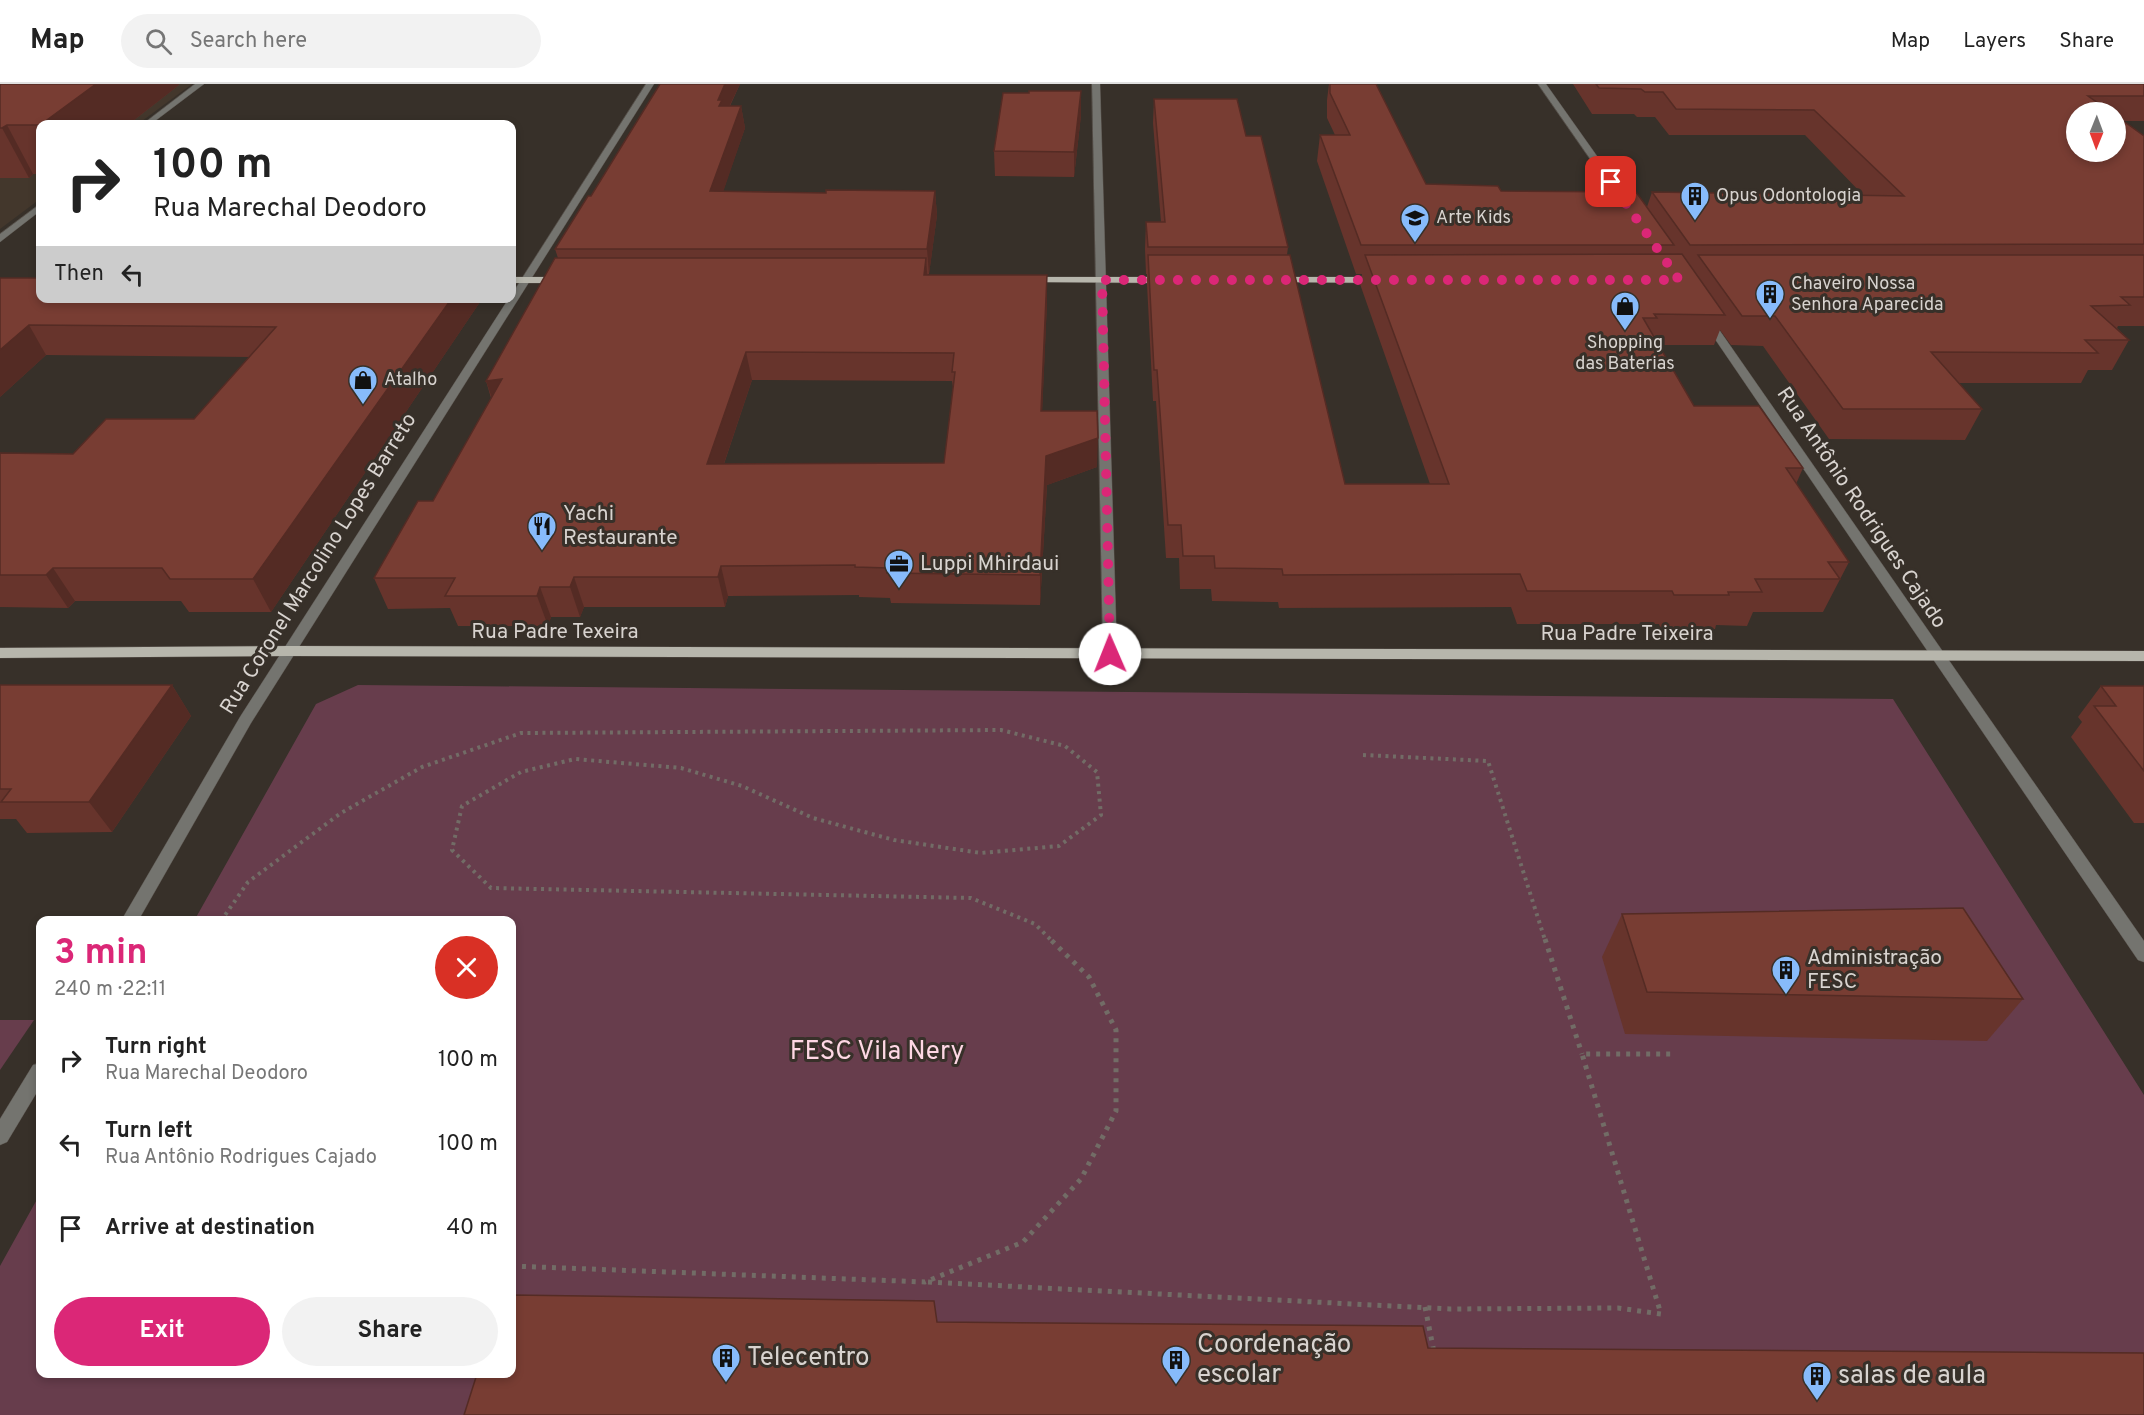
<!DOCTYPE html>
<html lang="en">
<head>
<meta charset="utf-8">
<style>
  :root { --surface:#fff; --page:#f2f2f2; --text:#222; --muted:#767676; --line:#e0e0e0; --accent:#db2777 }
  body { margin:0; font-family:Overpass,sans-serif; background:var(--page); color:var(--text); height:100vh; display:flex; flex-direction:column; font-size:22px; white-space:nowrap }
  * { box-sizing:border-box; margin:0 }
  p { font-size:20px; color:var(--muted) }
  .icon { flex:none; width:33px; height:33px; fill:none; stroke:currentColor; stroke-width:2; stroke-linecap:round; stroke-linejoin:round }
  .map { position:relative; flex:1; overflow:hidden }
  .details { position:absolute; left:36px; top:832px; width:480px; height:462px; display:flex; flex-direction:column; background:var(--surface); border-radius:12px; box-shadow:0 3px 9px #0003 }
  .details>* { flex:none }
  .banner { position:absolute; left:36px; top:36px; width:480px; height:183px; border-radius:12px; box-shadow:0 3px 9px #0003; background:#fff; color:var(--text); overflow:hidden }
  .needle { width:39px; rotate:181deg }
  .fabs { position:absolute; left:2066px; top:18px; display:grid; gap:12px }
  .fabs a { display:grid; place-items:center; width:60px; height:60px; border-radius:50%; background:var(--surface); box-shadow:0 3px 9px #0003; font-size:30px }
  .pin { position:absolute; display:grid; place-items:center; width:51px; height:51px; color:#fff; margin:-26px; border-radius:12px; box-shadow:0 3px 9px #0006 }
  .me { position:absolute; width:66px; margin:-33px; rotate:359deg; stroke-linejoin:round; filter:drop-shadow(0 0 4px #0008) }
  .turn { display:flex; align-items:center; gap:21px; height:126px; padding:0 18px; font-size:27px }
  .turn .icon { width:78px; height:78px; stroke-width:2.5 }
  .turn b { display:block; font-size:42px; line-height:51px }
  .then { display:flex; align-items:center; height:57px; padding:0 18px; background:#0003; gap:12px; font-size:22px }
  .round { display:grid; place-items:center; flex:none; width:63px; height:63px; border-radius:32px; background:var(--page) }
  .headline { display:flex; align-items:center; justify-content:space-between; height:102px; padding:0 18px }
  h1 { font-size:36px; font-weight:700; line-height:45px; color:var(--accent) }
  .cta { display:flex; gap:12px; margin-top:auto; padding:12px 18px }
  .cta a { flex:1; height:69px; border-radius:36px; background:var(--accent); color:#fff; font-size:24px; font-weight:700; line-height:69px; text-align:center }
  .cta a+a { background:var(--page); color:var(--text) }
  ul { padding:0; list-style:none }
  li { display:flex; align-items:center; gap:18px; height:84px; padding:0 18px }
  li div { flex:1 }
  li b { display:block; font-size:22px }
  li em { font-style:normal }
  header { display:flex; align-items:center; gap:36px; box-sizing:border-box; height:84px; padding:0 30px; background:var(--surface); border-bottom:2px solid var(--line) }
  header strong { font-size:28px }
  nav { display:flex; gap:33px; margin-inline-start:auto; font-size:21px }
  .search { width:420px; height:54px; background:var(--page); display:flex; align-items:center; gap:15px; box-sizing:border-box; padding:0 21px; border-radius:33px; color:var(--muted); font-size:22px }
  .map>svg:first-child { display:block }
</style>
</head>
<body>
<header>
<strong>Map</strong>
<div class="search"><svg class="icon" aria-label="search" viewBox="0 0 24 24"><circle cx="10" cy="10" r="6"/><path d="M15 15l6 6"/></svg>Search here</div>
<nav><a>Map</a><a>Layers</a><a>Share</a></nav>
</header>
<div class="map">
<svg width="2144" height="1331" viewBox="0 0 2144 1331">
  <rect width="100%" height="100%" fill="#373029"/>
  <path fill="#43372c" d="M0 0H192L138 40H40V115L0 145Z"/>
  <g fill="#673d4c">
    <path d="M358 601 1893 615 2144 1011V1331H0V1182L40 1110V1290H512V837H194L316 620Z"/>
    <path d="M0 936H34L0 986Z"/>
  </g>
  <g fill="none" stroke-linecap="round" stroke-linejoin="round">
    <g stroke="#544d47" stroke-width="1">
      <g id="minor">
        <path d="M195 0H204L151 40H143Z"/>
        <path d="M646 0H654L251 639 138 837H121L240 633 509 214H512V210Z"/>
        <path d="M1092 0H1100L1117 570 1110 575 1103 570Z"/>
        <path d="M1538 0H1546L1633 123 1631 125H1625Z"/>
        <path d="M40 120V127L0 158V150Z"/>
        <path d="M1707 233 1711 234 2144 857V878L2138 876 1702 236Z"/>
        <path d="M40 979V1003L7 1058 0 1061V1035L33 981Z"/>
      </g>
    </g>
    <g stroke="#544d47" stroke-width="1">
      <g id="major">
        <path d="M512 193H562L567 196 562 199H512Z"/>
        <path d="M1027 193H1165L1170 196 1165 199 1024 198 1022 196Z"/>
        <path d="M1276 193H1381L1386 196 1381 199 1273 198 1271 196Z"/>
        <path d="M290 562 2144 567V577L290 572 0 574V564Z"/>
      </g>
    </g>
    <g stroke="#726c66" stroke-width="4" stroke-dasharray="3 4.5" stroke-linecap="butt">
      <path d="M1363 671 1488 677 1545 856"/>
      <path d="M221 837 248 798 341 729 422 683 521 649 1001 646 1065 662 1097 688 1101 731 1059 762 981 769 894 756 813 734 742 702 681 684 575 675 521 688 462 722 452 766 491 804 971 814 1035 840 1051 856"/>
    </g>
    <g stroke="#726c66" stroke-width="5" stroke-dasharray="4 6" stroke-linecap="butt">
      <path d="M1545 855 1582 970"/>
      <path d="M512 1182 925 1198 1023 1158 1081 1095 1116 1027V946L1089 893 1050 855"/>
      <path d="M928 1198 1450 1225 1618 1224 1661 1230 1582 970H1672"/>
      <path d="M1425 1223 1434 1268"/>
    </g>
    <use href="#minor" fill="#74746f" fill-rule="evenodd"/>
    <use href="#major" fill="#b7b6ac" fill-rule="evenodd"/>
  </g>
  <g fill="#67342c" fill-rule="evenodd">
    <path d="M0 0 179 1 129 40H40V90H33L29 94H0Z"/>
    <path d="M660 0H740L730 22H741L745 44 723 107 826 109 935 107 937 131 929 190 927 191H1047V218L1042 327 1097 383 1047 401 1040 521 891 519 890 514 859 513V511L728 512 725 523H584L580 533H551L548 542H458L450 524 388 525 374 494 433 417 491 314 486 297 558 174 555 165 591 112ZM752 296 952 297 953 303 944 379 724 380Z"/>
    <path d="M1329 0H1376L1426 100 1501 107 1647 123 1652 108 1864 112 1805 51H1669L1655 33H1637L1634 30H1592L1573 0H2144V37H2123L2144 52V242H2118L2117 244 2129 256 2112 286H2088L2081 299H1958L1982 325 1965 356 1829 355 1763 262 1731 261 1720 246 1714 261H1658L1694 322 1803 384 1796 400 1849 478 1823 528H1753L1747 542 1716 541 1715 545H1661L1659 540H1517L1511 523 1279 524 1278 518 1212 517 1211 505H1180L1179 474H1166L1156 317H1153L1147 200V190H1146L1145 165 1146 138H1161L1153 39 1154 15 1246 52 1288 163 1287 171 1345 400H1430L1360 200 1362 190H1356L1317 77 1320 51H1335L1327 34V16ZM2076 28H2115V68Z"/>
    <path d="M1081 7V31L1074 93 995 92 994 67 1029 9Z"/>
    <path d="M40 194 482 215 271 528H189L181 517H75L68 524 0 523V369L73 370 194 335 250 273 46 271 0 313Z"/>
    <path d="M0 601H172L191 632 112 748 27 749 16 735H0Z"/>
    <path d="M2101 602H2144V739H2134L2071 653 2082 638 2078 633Z"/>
    <path d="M1622 830 2023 915 1987 957 1625 950 1602 873Z"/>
  </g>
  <g fill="#542b24">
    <path d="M96 0H179V1L129 40H40V42V41Z"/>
    <path d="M725 0H740L724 33 723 44 718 16Z"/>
    <path d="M1081 7V31L1074 93V68Z"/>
    <path d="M741 22 745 44 715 132 710 107Z"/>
    <path d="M7 41 33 90 29 94 2 44Z"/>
    <path d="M935 107 937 131 929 190 927 165Z"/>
    <path d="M926 174 928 201 924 191Z"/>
    <path d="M1047 191V218L1041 356V327Z"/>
    <path d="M452 214 482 215 271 528 253 495Z"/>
    <path d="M29 241 46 271 0 313V266Z"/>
    <path d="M746 268 752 296 714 409 707 380Z"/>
    <path d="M502 295 496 326 486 297Z"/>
    <path d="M1098 354 1097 383 1047 401 1040 521V491L1046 372Z"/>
    <path d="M721 482 728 512 725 523 718 493Z"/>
    <path d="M53 484 75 517 68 524 46 491Z"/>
    <path d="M574 493 584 523 580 533 570 503Z"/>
    <path d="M540 503 551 533 548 542 537 512Z"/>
    <path d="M172 601 191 632 112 748 89 718Z"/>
  </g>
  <g fill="#783d33" stroke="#542b24" stroke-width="1.5" fill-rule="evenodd">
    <path d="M0 0H96L40 41H7L2 44H0Z"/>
    <path d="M660 0H725L718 16H722L719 22H741L710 107 826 109V106L935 107 927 165H555L588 112H591Z"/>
    <path d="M1330 0H1376L1426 100 1498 102 1501 107 1636 108 1674 161H1361L1320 51H1350L1330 9Z"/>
    <path d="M1596 0H2144V12H2088L2111 28H2076V68H2115V31L2144 52V160L1690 161 1652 108 1904 112 1814 26 1676 25 1663 8H1645L1641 5 1599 4Z"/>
    <path d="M1029 7H1081L1074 68 994 67 1003 9H1029Z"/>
    <path d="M1154 15H1237L1246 52H1261L1288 163H1148L1146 138H1165Z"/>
    <path d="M1682 170 1725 231 1654 230 1657 234H1643L1694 322H1759L1803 384H1786L1849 478H1828L1840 495H1755L1762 508H1728L1729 511H1674L1672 507H1527L1520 490 1283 491 1282 485 1215 484 1214 472H1183L1181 441H1168L1157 286H1154L1148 171H1290L1345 400H1449L1365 171Z"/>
    <path d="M1698 171H2144V213H2121L2130 221 2091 222 2129 256H2085L2098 269 1931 268 1982 325H1843L1775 232H1742Z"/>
    <path d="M555 174H926L924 191H1047L1041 327H1097L1098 354 1046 372 1040 491 887 489 888 484 855 483V481L721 482 718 493H574L570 503H540L537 512H445L455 494H374L418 417H433L502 295 486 297ZM746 268 954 269 952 288H955L944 379 707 380Z"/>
    <path d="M0 194H40V214H452L253 495H170L162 484H53L46 491H0V369L73 370 106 335H194L276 243 29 241 0 266Z"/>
    <path d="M0 601H172L89 718H1L11 705H0Z"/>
    <path d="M2101 602H2144V687L2094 622H2116Z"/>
    <path d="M1963 824 2023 915 1647 908 1622 830Z"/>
    <path d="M512 1211 934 1217 937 1238 1423 1242 1428 1264 2144 1269V1331H464L477 1290H512Z"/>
  </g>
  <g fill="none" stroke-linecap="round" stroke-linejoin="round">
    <path stroke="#db2777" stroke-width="10" stroke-dasharray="0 18" d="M1110 570 1102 196H1679L1611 98"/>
  </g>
  <defs>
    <g id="building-pin" transform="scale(1.5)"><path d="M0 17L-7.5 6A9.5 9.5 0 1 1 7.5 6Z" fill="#87bbfb" stroke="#373029"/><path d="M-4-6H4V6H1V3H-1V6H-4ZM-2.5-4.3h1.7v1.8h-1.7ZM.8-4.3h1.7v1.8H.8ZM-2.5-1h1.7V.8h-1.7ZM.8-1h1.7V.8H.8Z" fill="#111"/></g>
    <g id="school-pin" transform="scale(1.5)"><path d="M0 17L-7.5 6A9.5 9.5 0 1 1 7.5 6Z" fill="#87bbfb" stroke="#373029"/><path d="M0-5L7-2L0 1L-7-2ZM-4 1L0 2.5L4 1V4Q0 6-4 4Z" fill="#111"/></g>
    <g id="shop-pin" transform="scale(1.5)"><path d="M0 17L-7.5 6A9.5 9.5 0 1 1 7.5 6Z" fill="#87bbfb" stroke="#373029"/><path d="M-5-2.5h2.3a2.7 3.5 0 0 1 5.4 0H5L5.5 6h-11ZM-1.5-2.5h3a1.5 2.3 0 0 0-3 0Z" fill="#111"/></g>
    <g id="restaurant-pin" transform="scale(1.5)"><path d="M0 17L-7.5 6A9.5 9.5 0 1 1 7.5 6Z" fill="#87bbfb" stroke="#373029"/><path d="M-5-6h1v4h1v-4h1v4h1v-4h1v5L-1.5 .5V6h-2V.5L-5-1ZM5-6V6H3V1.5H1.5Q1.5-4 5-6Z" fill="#111"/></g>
    <g id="office-pin" transform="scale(1.5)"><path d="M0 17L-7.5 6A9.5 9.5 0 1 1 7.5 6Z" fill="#87bbfb" stroke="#373029"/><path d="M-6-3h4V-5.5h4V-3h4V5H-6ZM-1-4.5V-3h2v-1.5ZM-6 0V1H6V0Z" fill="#111"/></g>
  </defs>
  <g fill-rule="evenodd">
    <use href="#building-pin" x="1695" y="112"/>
    <use href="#school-pin" x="1415" y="134"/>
    <use href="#building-pin" x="1770" y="210"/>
    <use href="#shop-pin" x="1625" y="222"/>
    <use href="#shop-pin" x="363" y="296"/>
    <use href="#restaurant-pin" x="542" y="442"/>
    <use href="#office-pin" x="899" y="480"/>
    <use href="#building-pin" x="1786" y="886"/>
    <use href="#building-pin" x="726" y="1274"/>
    <use href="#building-pin" x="1176" y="1276"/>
    <use href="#building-pin" x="1817" y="1292"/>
  </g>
  <g text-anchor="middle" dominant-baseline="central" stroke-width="6" stroke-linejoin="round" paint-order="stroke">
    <g font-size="18" fill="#d8d3cf" stroke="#373029" text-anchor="start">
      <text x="1716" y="112">Opus Odontologia</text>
      <text x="1436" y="134">Arte Kids</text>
      <text x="1791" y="200">Chaveiro Nossa<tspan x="1791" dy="21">Senhora Aparecida</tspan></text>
      <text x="1625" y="259" text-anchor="middle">Shopping<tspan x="1625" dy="21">das Baterias</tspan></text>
      <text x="384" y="296">Atalho</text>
    </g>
    <g font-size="21" fill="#d8d3cf" stroke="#373029">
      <text transform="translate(1861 424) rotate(56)">Rua Antônio Rodrigues Cajado</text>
      <text transform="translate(319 480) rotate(-58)">Rua Coronel Marcolino Lopes Barreto</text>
      <text x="555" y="548">Rua Padre Texeira</text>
      <text x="1627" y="550">Rua Padre Teixeira</text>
    </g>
    <g font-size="21" fill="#d8d3cf" stroke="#373029" text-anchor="start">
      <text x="563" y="430">Yachi<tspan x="563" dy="24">Restaurante</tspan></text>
      <text x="920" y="480">Luppi Mhirdaui</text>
      <text x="1807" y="874">Administração<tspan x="1807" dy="24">FESC</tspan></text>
    </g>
    <g font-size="26" fill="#fed7e4" stroke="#373029">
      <text x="877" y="968">FESC Vila Nery</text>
    </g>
    <g font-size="26" fill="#d8d3cf" stroke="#373029" text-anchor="start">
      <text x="1197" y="1261">Coordenação<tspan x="1197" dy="30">escolar</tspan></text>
      <text x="747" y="1274">Telecentro</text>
      <text x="1838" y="1292">salas de aula</text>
    </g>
  </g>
</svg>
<div class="fabs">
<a><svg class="needle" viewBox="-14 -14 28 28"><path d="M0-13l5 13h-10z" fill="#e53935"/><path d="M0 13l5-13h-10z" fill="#767676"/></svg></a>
</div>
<div class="pin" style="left:1611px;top:98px;background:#d93025"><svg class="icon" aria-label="arrive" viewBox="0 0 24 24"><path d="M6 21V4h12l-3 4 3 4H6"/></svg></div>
<svg class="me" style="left:1110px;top:570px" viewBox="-20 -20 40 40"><circle r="19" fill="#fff"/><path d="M0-13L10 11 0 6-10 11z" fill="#db2777"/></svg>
<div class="banner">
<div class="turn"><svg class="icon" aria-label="right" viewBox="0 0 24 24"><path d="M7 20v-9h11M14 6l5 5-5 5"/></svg><div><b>100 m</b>Rua Marechal Deodoro</div></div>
<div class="then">Then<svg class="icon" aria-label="left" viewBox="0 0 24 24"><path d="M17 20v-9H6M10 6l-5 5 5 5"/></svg></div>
</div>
<section class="details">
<div class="headline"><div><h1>3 min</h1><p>240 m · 22:11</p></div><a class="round" style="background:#d93025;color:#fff"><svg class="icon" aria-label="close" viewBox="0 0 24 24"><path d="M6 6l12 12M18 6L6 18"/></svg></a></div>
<ul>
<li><svg class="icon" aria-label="right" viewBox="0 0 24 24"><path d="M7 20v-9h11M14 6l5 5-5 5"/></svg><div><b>Turn right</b><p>Rua Marechal Deodoro</p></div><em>100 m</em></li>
<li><svg class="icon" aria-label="left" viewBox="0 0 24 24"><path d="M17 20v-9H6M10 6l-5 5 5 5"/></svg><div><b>Turn left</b><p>Rua Antônio Rodrigues Cajado</p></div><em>100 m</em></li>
<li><svg class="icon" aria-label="arrive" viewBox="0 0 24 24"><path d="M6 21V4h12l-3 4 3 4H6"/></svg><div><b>Arrive at destination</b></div><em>40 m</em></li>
</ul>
<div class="cta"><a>Exit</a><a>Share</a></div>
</section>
</div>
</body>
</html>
